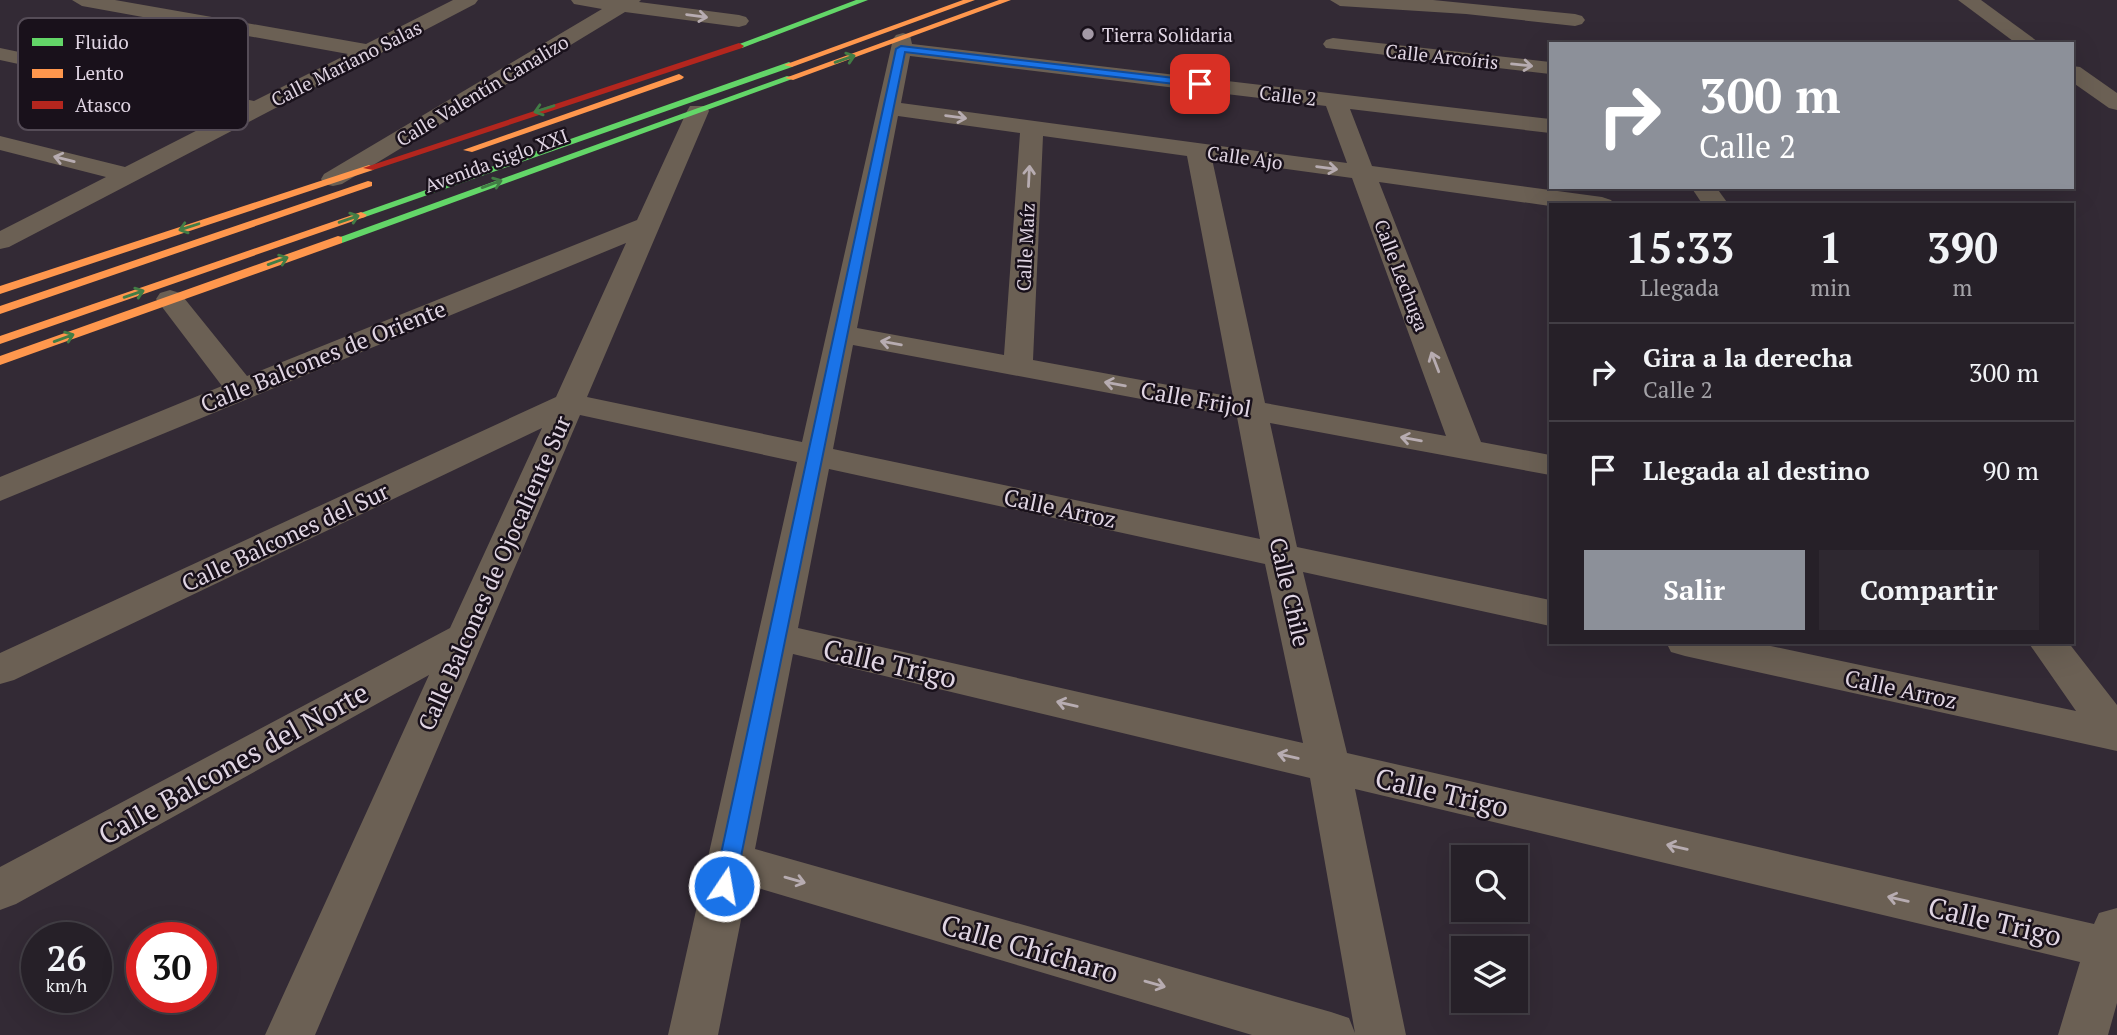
<!DOCTYPE html>
<html lang="es">
<head>
<meta charset="utf-8">
<style>
  :root { --surface:#262028; --page:#2e2830; --text:#f1f3f6; --muted:#a4a3a8; --line:#423e45; --accent:#8c9099 }
  body { margin:0; font-family:"PT Serif",serif; background:var(--page); color:var(--text); height:100vh; display:flex; flex-direction:column; font-size:26px; white-space:nowrap }
  * { box-sizing:border-box; margin:0 }
  p { font-size:23px; color:var(--muted) }
  .icon { flex:none; width:38px; height:38px; fill:none; stroke:currentColor; stroke-width:2; stroke-linecap:round; stroke-linejoin:round }
  .map { position:relative; flex:1; overflow:hidden }
  .panel { position:absolute; left:1549px; top:203px; width:525px; height:441px; display:flex; flex-direction:column; background:var(--surface); border-radius:0px; box-shadow:0 7px 28px #0002,0 0 0 2px var(--line) }
  .panel>* { flex:none }
  .top-card { position:absolute; left:1549px; top:42px; width:525px; height:147px; border-radius:0px; box-shadow:0 7px 28px #0002,0 0 0 2px var(--line); background:#8c9099; color:#fff; overflow:hidden }
  .buttons { position:absolute; left:1451px; top:845px; display:grid; gap:14px }
  .buttons a { display:grid; place-items:center; width:77px; height:77px; border-radius:0px; background:var(--surface); box-shadow:0 7px 28px #0002,0 0 0 2px var(--line); font-size:35px }
  .speed { position:absolute; left:21px; top:922px; display:flex; gap:14px; font-size:35px; font-weight:700; text-align:center }
  .speed>* { display:grid; place-content:center; width:91px; height:91px; border-radius:50%; background:var(--surface); box-shadow:0 7px 28px #0002,0 0 0 2px var(--line); line-height:1 }
  .speed small { font-size:18px; font-weight:400 }
  .speed .limit { border:10px solid #d22; background:#fff; color:#111 }
  .pin { position:absolute; display:grid; place-items:center; width:60px; height:60px; color:#fff; margin:-30px; border-radius:14px; box-shadow:0 4px 10px #0006 }
  .me { position:absolute; width:77px; margin:-38px; rotate:12deg; stroke-linejoin:round; filter:drop-shadow(0 0 5px #0008) }
  .turn { display:flex; align-items:center; gap:24px; height:147px; padding:0 35px; font-size:32px }
  .turn .icon { width:91px; height:91px; stroke-width:2.5 }
  .turn b { display:block; font-size:49px; line-height:60px }
  .eta { display:flex; justify-content:space-evenly; align-items:center; height:119px; text-align:center }
  .eta b { font-size:42px; font-weight:700; line-height:49px }
  .cta { display:flex; gap:14px; margin-top:auto; padding:14px 35px }
  .cta a { flex:1; height:80px; border-radius:0px; background:var(--accent); color:#fff; font-size:28px; font-weight:700; line-height:80px; text-align:center }
  .cta a+a { background:var(--page); color:var(--text) }
  ul { padding:0; list-style:none }
  li { display:flex; align-items:center; gap:21px; height:98px; padding:0 35px; border-top:2px solid var(--line) }
  li div { flex:1 }
  li b { display:block; font-size:26px }
  li em { font-style:normal }
  .map>svg:first-child { display:block }
</style>
</head>
<body>
<div class="map">
<svg width="2117" height="1035" viewBox="0 0 2117 1035">
  <rect width="100%" height="100%" fill="#332a35"/>
  <g fill="none" stroke-linecap="round" stroke-linejoin="round">
    <g fill="#6b6054" fill-rule="evenodd">
      <path d="M72 0H115L366 44 453 0H478L475 4 9 247 0 249V231L106 177 0 150V136L125 167 235 111 0 60V48L254 101 348 54 82 6Z"/>
      <path d="M571 0H641L639 2 739 15 746 17 749 21 746 25 739 27 625 12 342 184 333 186 324 184 321 179 324 174 602 9 574 4Z"/>
      <path d="M1330 0H1433L1575 14 1582 16 1585 20 1582 24 1575 26 1466 14 1340 6Z"/>
      <path d="M1958 0H1981L2041 44H2017Z"/>
      <path d="M903 33 910 35 912 44 1550 119V133L1350 109 1372 166 1602 197 1611 200 1615 205 1550 206 1379 182 1481 442 1550 455V475L1270 423 1297 547 1550 600V626L1303 572 1347 753 2094 924 2099 913 2117 908V1003L2108 1035H2058L2080 962 1355 789 1406 1035H1252L748 885 718 1035H668L797 462 580 415 315 1035H265L429 675 16 904 0 910V867L450 628 542 428 14 680 0 684V653L556 397 626 243 0 501V477L222 386 156 299 160 293 170 290 180 293 247 376 637 220 687 111 690 106H706L709 111 587 397 802 442 893 39 896 35ZM910 56 1326 106 1347 163 901 103ZM898 116 1020 133 1004 355 857 328ZM1043 136 1187 156 1233 397 1033 360ZM1212 159 1352 178 1446 436 1265 403ZM853 345 1237 417 1260 539 833 449ZM829 469 1265 564 1303 743 798 628ZM793 654 1310 778 1355 1033 1349 1018 1331 1012 755 849Z"/>
      <path d="M1333 38 1550 62V74L1326 48 1323 44 1326 40Z"/>
      <path d="M2072 66 2080 67 2117 93V110L2109 108 2072 82Z"/>
      <path d="M1691 187H1716L1729 205H1703Z"/>
      <path d="M1666 642H1752L2076 711 2028 642H2068L2117 705V751L1685 656 1671 652Z"/>
    </g>
    <g fill="#63d668" fill-rule="evenodd">
      <path d="M856 0H868L742 48 734 46Z"/>
      <path d="M789 62 794 65 792 67 365 217 361 218 355 215Z"/>
      <path d="M787 76 795 78 342 243H334L332 240Z"/>
    </g>
    <g fill="#ff974d" fill-rule="evenodd">
      <path d="M963 0H975L792 67 784 65Z"/>
      <path d="M999 0H1011L793 80 785 78Z"/>
      <path d="M679 74 684 77 682 79 472 152 463 150Z"/>
      <path d="M369 165 375 168 373 170 0 294V286Z"/>
      <path d="M368 181 372 182V186L0 314V306Z"/>
      <path d="M361 212 367 215 365 217 0 344V336Z"/>
      <path d="M338 236 342 237V243L0 365V356Z"/>
    </g>
    <path fill="#b3261e" fill-rule="evenodd" d="M739 43 744 46 742 48 373 170 363 168Z"/>
  </g>
  <defs><path id="oneway-shaft" d="M-6 0H5M1.5-3L5.5 0L1.5 3" fill="none" stroke-width="1.6" stroke-linecap="round" stroke-linejoin="round" transform="scale(1.75)"/></defs>
  <g stroke="#b7acb1">
    <use href="#oneway-shaft" transform="translate(697 16) rotate(8)"/>
    <use href="#oneway-shaft" transform="translate(1522 65) rotate(6)"/>
    <use href="#oneway-shaft" transform="translate(956 117) rotate(8)"/>
    <use href="#oneway-shaft" transform="translate(64 159) rotate(-166)"/>
    <use href="#oneway-shaft" transform="translate(1327 168) rotate(8)"/>
    <use href="#oneway-shaft" transform="translate(1029 176) rotate(-87)"/>
    <use href="#oneway-shaft" transform="translate(891 343) rotate(-170)"/>
    <use href="#oneway-shaft" transform="translate(1435 362) rotate(-111)"/>
    <use href="#oneway-shaft" transform="translate(1115 384) rotate(-170)"/>
    <use href="#oneway-shaft" transform="translate(1411 439) rotate(-170)"/>
    <use href="#oneway-shaft" transform="translate(1067 704) rotate(-167)"/>
    <use href="#oneway-shaft" transform="translate(1288 756) rotate(-167)"/>
    <use href="#oneway-shaft" transform="translate(1677 847) rotate(-167)"/>
    <use href="#oneway-shaft" transform="translate(795 880) rotate(16)"/>
    <use href="#oneway-shaft" transform="translate(1898 899) rotate(-167)"/>
    <use href="#oneway-shaft" transform="translate(1155 984) rotate(16)"/>
  </g>
  <g stroke="#427d45">
    <use href="#oneway-shaft" transform="translate(845 59) rotate(-19)"/>
    <use href="#oneway-shaft" transform="translate(544 109) rotate(162)"/>
    <use href="#oneway-shaft" transform="translate(492 184) rotate(-20)"/>
    <use href="#oneway-shaft" transform="translate(349 219) rotate(-19)"/>
    <use href="#oneway-shaft" transform="translate(189 227) rotate(162)"/>
    <use href="#oneway-shaft" transform="translate(278 261) rotate(-20)"/>
    <use href="#oneway-shaft" transform="translate(134 294) rotate(-19)"/>
    <use href="#oneway-shaft" transform="translate(64 338) rotate(-20)"/>
  </g>
  <path fill="#1a73e8" stroke="#114b97" stroke-width="2" d="M901 46 1200 81 1206 84 1200 87 905 52 735 886 732 892 724 895 717 892 714 886 896 49Z"/>
  <circle fill="#a399a6" stroke="#19111b" stroke-width="2.5" cx="1088" cy="34" r="7"/>
  <g text-anchor="middle" dominant-baseline="central" stroke-width="5" stroke-linejoin="round" paint-order="stroke">
    <g font-size="19" fill="#e0d5e3" stroke="#19111b" text-anchor="start">
      <text x="1102" y="34">Tierra Solidaria</text>
    </g>
    <g font-size="19" fill="#e0d5e3" stroke="#19111b">
      <text transform="translate(1442 56) rotate(6)">Calle Arcoíris</text>
      <text transform="translate(346 63) rotate(-27)">Calle Mariano Salas</text>
      <text transform="translate(482 90) rotate(-31)">Calle Valentín Canalizo</text>
      <text transform="translate(1288 95) rotate(7)">Calle 2</text>
      <text transform="translate(1245 157) rotate(8)">Calle Ajo</text>
      <text transform="translate(496 160) rotate(-20)">Avenida Siglo XXI</text>
      <text transform="translate(1025 247) rotate(-87)">Calle Maíz</text>
      <text transform="translate(1402 275) rotate(69)">Calle Lechuga</text>
    </g>
    <g font-size="23" fill="#e0d5e3" stroke="#19111b">
      <text transform="translate(323 356) rotate(-22)">Calle Balcones de Oriente</text>
      <text transform="translate(1196 399) rotate(10)">Calle Frijol</text>
      <text transform="translate(1060 508) rotate(12)">Calle Arroz</text>
      <text transform="translate(285 537) rotate(-25)">Calle Balcones del Sur</text>
      <text transform="translate(494 573) rotate(-66)">Calle Balcones de Ojocaliente Sur</text>
      <text transform="translate(1290 592) rotate(77)">Calle Chile</text>
      <text transform="translate(1901 689) rotate(12)">Calle Arroz</text>
    </g>
    <g font-size="28" fill="#e0d5e3" stroke="#19111b">
      <text transform="translate(890 663) rotate(13)">Calle Trigo</text>
      <text transform="translate(233 763) rotate(-29)">Calle Balcones del Norte</text>
      <text transform="translate(1442 792) rotate(13)">Calle Trigo</text>
      <text transform="translate(1995 921) rotate(13)">Calle Trigo</text>
      <text transform="translate(1030 948) rotate(16)">Calle Chícharo</text>
    </g>
  </g>
  <rect x="18" y="18" width="230" height="112" rx="10" fill="#19111b" stroke="#554c57" stroke-width="2"/>
  <rect x="32" y="38" width="31" height="8" fill="#63d668"/>
  <rect x="32" y="69" width="31" height="9" fill="#ff974d"/>
  <rect x="32" y="101" width="31" height="8" fill="#b3261e"/>
  <g font-size="19" fill="#e0d5e3">
    <text x="75" y="49">Fluido</text>
    <text x="75" y="80">Lento</text>
    <text x="75" y="112">Atasco</text>
  </g>
</svg>
<div class="buttons">
<a><svg class="icon" aria-label="search" viewBox="0 0 24 24"><circle cx="10" cy="10" r="6"/><path d="M15 15l6 6"/></svg></a>
<a><svg class="icon" aria-label="layers" viewBox="0 0 24 24"><path d="M12 4l9 5-9 5-9-5zM3 14l9 5 9-5"/></svg></a>
</div>
<div class="speed"><div>26<small>km/h</small></div><div class="limit">30</div></div>
<div class="pin" style="left:1200px;top:84px;background:#d93025"><svg class="icon" aria-label="arrive" viewBox="0 0 24 24"><path d="M6 21V4h12l-3 4 3 4H6"/></svg></div>
<svg class="me" style="left:724px;top:886px" viewBox="-20 -20 40 40"><circle r="17" fill="#1a73e8" stroke="#fff" stroke-width="3"/><path d="M0-11L8 9 0 5-8 9z" fill="#fff"/></svg>
<div class="top-card">
<div class="turn"><svg class="icon" aria-label="right" viewBox="0 0 24 24"><path d="M7 20v-9h11M14 6l5 5-5 5"/></svg><div><b>300 m</b>Calle 2</div></div>
</div>
<section class="panel">
<div class="eta">
<div><b>15:33</b><p>Llegada</p></div>
<div><b>1</b><p>min</p></div>
<div><b>390</b><p>m</p></div>
</div>
<ul>
<li><svg class="icon" aria-label="right" viewBox="0 0 24 24"><path d="M7 20v-9h11M14 6l5 5-5 5"/></svg><div><b>Gira a la derecha</b><p>Calle 2</p></div><em>300 m</em></li>
<li><svg class="icon" aria-label="arrive" viewBox="0 0 24 24"><path d="M6 21V4h12l-3 4 3 4H6"/></svg><div><b>Llegada al destino</b></div><em>90 m</em></li>
</ul>
<div class="cta"><a>Salir</a><a>Compartir</a></div>
</section>
</div>
</body>
</html>
